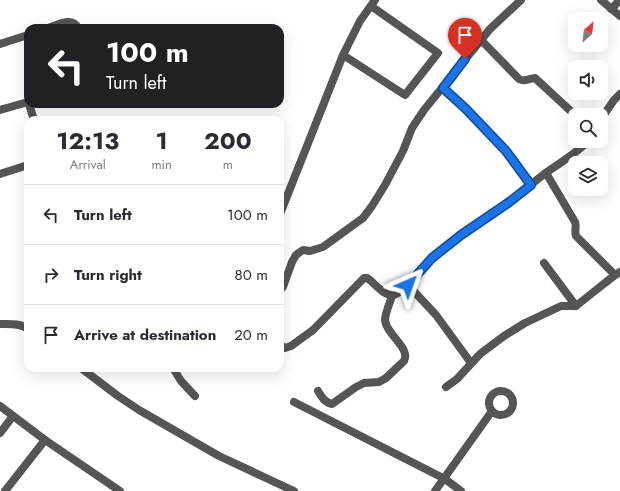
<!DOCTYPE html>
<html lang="en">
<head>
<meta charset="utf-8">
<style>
  :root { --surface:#fff; --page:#f7f7f7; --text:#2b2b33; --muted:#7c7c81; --line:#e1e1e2 }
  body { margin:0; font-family:Jost,sans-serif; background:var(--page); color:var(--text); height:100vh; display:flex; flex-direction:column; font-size:15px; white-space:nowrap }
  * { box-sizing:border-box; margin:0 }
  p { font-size:13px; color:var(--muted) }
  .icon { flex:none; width:22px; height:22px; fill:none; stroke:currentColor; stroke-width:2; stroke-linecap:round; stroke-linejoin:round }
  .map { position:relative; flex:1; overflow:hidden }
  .details { position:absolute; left:24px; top:116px; width:260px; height:256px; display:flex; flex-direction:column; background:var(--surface); border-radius:12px; box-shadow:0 4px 16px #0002 }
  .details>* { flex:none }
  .guide { position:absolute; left:24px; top:24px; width:260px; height:84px; border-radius:12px; box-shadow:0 4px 16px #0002; background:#202124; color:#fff; overflow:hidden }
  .needle { width:26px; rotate:28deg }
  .buttons { position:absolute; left:568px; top:12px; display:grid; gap:8px }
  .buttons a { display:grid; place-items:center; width:40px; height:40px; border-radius:8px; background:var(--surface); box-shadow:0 4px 16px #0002; font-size:20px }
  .pin { position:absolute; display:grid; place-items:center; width:34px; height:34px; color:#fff; margin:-41px -17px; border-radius:50% 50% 50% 0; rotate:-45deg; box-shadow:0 0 4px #0007 }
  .pin .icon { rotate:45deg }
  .me { position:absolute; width:44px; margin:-22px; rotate:43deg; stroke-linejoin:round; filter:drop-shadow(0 0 3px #0008) }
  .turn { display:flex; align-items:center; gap:14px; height:84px; padding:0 16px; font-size:18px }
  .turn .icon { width:52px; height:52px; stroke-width:2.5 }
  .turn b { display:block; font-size:28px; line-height:34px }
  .eta { display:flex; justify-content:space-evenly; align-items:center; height:68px; text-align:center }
  .eta b { font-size:24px; font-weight:700; line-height:28px }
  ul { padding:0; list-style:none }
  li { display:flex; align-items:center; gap:12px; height:60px; padding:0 16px; border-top:1px solid var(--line) }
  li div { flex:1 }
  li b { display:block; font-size:15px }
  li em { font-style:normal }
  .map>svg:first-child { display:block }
</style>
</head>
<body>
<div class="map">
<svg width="620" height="491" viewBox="0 0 620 491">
  <rect width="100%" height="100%" fill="#fff"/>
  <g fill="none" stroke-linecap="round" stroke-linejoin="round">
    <g stroke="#555" stroke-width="8">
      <path d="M601 0 620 16"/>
      <path d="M611 9 620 0"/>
      <path d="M48 28C58 25 72 16 78 28"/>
      <path d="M481 40 519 79C525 83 529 78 535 78L575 115"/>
      <path d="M0 44 28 35"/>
      <path d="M343 55 405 95 438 53 371 6"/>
      <path d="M443 88 466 109 506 151 531 185"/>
      <path d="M29 104 34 120"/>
      <path d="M0 110 28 102"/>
      <path d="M601 119 614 100 620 94"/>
      <path d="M546 173 575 222C577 227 574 231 576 236L615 275 620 272"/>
      <path d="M0 174 28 165"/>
      <path d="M280 214 343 55 360 21 375 0"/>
      <path d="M544 263 576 306"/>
      <path d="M408 285 436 315 471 363"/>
      <path d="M280 290 283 287 292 262 296 255 300 252 303 250 310 251 323 247 363 218 372 206 385 185 403 151 412 128 424 110 490 29 521 0"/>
      <path d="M0 324C9 324 21 323 28 329"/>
      <path d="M280 345 285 348 291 346 313 330 364 278H367C374 282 385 298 394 295 409 289 421 268 433 257 456 237 482 222 507 204 521 194 533 182 547 172 561 162 577 153 588 141"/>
      <path d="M81 368 118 396 139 410 219 456 294 491"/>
      <path d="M173 368 181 381 195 396"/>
      <path d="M446 387 457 379 480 354 504 336 525 323 561 306H576L586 298 615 275"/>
      <circle cx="501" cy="403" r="12"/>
      <path d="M318 391C321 396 325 403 332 404L356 387 364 383 379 382 386 378 404 361C411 348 386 334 385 320 385 314 390 302 392 296"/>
      <path d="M294 402 445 479 461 491"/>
      <path d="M0 406 45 440 120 491"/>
      <path d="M0 433 13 416"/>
      <path d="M5 491 45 440"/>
      <path d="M435 491 492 411"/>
    </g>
  </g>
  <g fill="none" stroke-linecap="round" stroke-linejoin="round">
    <g stroke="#114b97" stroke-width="10">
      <path id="route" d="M408 285 432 258 461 235 508 203 531 185 506 151 466 109 443 88 465 59"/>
    </g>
    <use href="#route" stroke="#1a73e8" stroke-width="7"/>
  </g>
</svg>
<div class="buttons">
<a><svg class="needle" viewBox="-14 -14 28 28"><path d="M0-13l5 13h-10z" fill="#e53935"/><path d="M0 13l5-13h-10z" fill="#7c7c81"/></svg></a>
<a><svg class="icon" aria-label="sound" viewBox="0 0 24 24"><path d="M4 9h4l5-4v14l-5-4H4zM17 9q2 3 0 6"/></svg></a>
<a><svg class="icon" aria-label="search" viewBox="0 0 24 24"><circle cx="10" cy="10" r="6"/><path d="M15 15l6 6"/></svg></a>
<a><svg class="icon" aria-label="layers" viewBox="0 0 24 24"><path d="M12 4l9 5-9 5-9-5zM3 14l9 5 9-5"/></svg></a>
</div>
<div class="pin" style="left:465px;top:59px;background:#d93025"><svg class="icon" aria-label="arrive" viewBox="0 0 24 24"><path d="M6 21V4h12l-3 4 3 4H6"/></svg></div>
<svg class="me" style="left:408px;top:285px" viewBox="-20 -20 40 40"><path d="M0-17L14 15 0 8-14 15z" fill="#1a73e8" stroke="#fff" stroke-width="4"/></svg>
<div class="guide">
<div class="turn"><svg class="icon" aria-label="left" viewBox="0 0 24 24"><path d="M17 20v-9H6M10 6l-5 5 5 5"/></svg><div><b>100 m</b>Turn left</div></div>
</div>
<section class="details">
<div class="eta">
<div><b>12:13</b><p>Arrival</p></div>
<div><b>1</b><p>min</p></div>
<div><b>200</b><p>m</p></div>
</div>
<ul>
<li><svg class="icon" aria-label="left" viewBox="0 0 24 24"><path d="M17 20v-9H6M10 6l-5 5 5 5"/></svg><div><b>Turn left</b></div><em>100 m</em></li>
<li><svg class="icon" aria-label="right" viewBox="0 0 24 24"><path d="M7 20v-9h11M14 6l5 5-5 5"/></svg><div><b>Turn right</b></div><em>80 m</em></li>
<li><svg class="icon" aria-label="arrive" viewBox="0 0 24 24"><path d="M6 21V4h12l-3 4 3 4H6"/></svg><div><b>Arrive at destination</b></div><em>20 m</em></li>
</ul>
</section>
</div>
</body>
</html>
